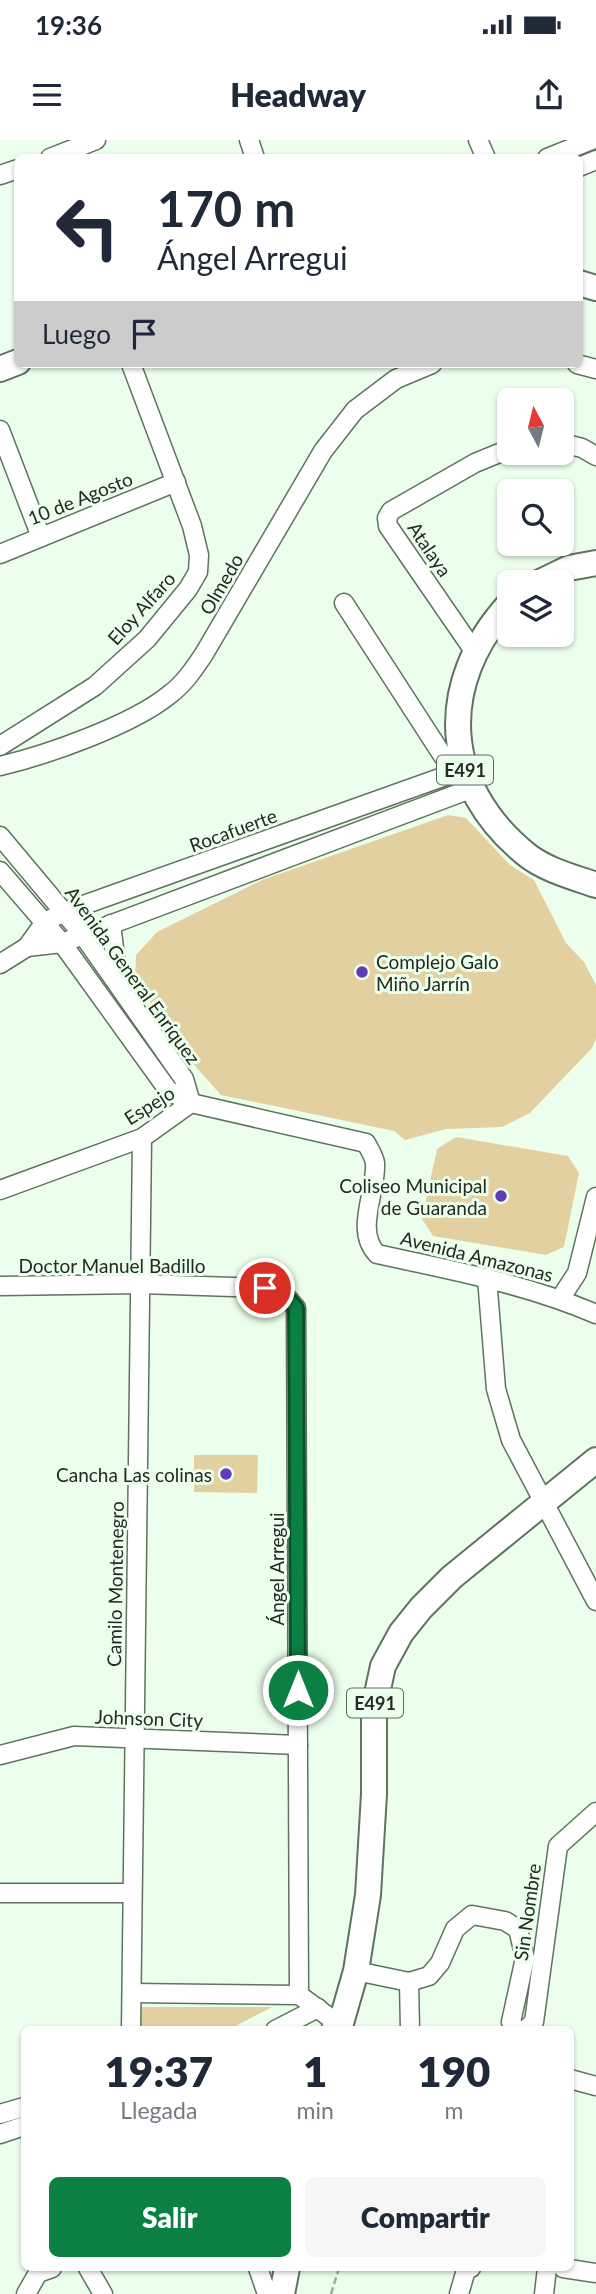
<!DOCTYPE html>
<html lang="es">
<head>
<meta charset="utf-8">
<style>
  :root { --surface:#fff; --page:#f6f6f7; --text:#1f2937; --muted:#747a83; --accent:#0b8043 }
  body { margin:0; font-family:Lato,sans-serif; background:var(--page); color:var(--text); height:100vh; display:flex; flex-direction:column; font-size:26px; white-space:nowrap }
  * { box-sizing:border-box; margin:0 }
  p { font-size:23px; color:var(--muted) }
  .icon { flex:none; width:38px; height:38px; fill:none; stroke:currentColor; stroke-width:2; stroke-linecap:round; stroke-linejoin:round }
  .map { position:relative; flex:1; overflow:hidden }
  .side { position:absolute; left:21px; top:1886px; width:553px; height:245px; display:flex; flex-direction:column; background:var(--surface); border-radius:10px; box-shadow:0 2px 5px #0004 }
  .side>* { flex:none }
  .hud { position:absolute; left:14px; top:14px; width:569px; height:214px; border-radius:10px; box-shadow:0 2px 5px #0004; background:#fff; color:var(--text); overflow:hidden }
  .needle { width:46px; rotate:353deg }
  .buttons { position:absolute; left:497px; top:248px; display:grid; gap:14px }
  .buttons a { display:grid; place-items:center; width:77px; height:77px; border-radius:10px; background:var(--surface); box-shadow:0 2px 5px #0004; font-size:35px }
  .pin { position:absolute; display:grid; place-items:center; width:60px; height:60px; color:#fff; margin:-30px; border:4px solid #fff; border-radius:50%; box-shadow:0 2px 7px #0007 }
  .me { position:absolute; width:77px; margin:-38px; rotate:0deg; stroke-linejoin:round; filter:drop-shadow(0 0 5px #0008) }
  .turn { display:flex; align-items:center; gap:24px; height:147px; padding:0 28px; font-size:32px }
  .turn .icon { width:91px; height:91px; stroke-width:2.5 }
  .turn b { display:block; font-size:49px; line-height:60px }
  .then { display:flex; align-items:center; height:66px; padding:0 28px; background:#0003; gap:14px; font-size:26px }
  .eta { display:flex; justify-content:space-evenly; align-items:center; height:119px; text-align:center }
  .eta b { font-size:42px; font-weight:800; line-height:49px }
  .primary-button { display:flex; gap:14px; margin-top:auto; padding:14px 28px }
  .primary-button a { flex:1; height:80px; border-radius:10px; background:var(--accent); color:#fff; font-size:28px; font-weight:800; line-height:80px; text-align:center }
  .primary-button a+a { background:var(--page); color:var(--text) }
  .status { display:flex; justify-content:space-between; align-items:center; height:49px; padding:0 35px; background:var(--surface); direction:ltr }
  .status svg { height:19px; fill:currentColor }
  header { display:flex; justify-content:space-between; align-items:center; height:91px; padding:0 28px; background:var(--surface); font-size:32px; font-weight:800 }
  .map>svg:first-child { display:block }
</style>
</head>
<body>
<div class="status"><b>19:36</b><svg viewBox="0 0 49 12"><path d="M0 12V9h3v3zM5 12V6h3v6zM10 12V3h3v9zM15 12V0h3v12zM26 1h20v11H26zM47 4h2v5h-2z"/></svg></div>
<header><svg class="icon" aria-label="menu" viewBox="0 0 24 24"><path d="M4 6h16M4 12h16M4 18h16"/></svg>Headway<svg class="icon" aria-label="share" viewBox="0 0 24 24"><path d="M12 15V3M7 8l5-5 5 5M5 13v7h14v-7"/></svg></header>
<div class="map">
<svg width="596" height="2154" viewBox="0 0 596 2154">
  <rect width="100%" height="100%" fill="#ecffec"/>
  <g fill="#e3d0a0">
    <path d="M448 675 466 678 510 725 534 740 566 803 584 822 596 845V899L592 908 530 973 502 987 446 989 405 1000 394 991 221 955 188 918 135 841 136 815 157 792 262 740Z"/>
    <path d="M456 997 568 1016 579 1033 564 1107 546 1115 433 1096 422 1079 437 1009Z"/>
    <path d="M194 1315H258L257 1353 194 1352Z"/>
    <path d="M141 1867H272L228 1890H140Z"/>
  </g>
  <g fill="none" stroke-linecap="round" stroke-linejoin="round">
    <g stroke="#5f735f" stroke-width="21">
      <g id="minor">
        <path d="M249 0 255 18"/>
        <path d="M478 0 486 18"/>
        <path d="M50 18 96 0"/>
        <path d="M547 18 592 0"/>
        <path d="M579 27 596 20"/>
        <path d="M0 35 18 29"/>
        <path d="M577 224 596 229"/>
        <path d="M0 290 41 397"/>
        <path d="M562 303 582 308 596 316"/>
        <path d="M0 414 176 342"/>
        <path d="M344 463 443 616 465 629"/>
        <path d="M474 511 388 386 387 378 391 371 475 323 509 309"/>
        <path d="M0 606 95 546 147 499 188 449 198 432 199 415 192 386 131 224"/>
        <path d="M0 626C47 615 132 585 169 555 184 544 194 529 204 514L323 311 355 270 396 239 432 224"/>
        <path d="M465 629 64 772 45 782 27 807 62 803 473 648"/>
        <path d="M0 696 83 795 184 939 191 963"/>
        <path d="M0 731 62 803 168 950 191 963 366 1003C369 1009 374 1016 375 1023 377 1052 354 1090 377 1114 451 1130 526 1144 596 1174"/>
        <path d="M111 784 118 840"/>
        <path d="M0 824 27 807"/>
        <path d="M0 1050 142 998 191 963"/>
        <path d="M487 1138 496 1249 511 1300 596 1461"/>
        <path d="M0 1146 141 1144 265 1148 283 1153 296 1168 299 1855"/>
        <path d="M560 1159 577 1133 596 1057"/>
        <path d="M0 1615 74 1596 298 1605"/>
        <path d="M0 1753H132"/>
        <path d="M356 1831 409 1842 429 1836 440 1823 455 1789 472 1775 505 1781 518 1789 525 1818 511 1882 516 1890"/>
        <path d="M409 1842 410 1890"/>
        <path d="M132 1853 299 1855 340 1885 330 1890"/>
        <path d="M131 1890 142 998"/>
        <path d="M275 1890 318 1868"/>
        <path d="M525 1890 534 1882 558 1706 596 1672"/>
        <path d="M570 1939 596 1946"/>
        <path d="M0 1974 24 1967"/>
        <path d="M0 1994 24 1986"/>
        <path d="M88 2128 103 2154"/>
        <path d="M258 2128 267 2154"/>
        <path d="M563 2128 596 2133"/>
        <path d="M26 2154 38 2133 52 2128"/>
        <path d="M459 2154 466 2130 471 2128"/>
        <path d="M544 2154 547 2128"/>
      </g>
    </g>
    <g stroke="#5f735f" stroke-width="28">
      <g id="highway">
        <path d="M579 143 596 148"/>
        <path d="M0 229 18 222"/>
        <path d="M538 443 569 428 596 423"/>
        <path d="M509 464C436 544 441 646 527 715 546 730 573 737 596 745"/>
        <path d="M339 1890 356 1831 368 1755 374 1654V1568L383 1526 401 1493 421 1468 452 1437 596 1320"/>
        <path d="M282 2154 287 2128"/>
      </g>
    </g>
    <path stroke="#9caa9c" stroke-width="2.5" stroke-dasharray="7 3.5" stroke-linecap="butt" d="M331 2154 339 2128"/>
    <use href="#minor" stroke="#fff" stroke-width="18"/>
    <use href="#highway" stroke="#fff" stroke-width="24"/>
  </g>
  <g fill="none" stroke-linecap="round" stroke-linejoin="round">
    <g stroke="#07532c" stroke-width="18">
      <path id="route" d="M265 1148 283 1153 296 1168 298 1550"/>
    </g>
    <use href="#route" stroke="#0b8043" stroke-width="12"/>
  </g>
  <g fill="#5e3eb6" stroke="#ecffec" stroke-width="2.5">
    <circle cx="362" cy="832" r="7"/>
    <circle cx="501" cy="1056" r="7"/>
    <circle cx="226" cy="1334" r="7"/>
  </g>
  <g text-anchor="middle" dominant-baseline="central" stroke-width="6" stroke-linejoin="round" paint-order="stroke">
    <g fill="#ecffec" stroke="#5f6a5f" stroke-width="2">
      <rect x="437" y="615.5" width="56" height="29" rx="5"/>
      <rect x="347" y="1548.5" width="56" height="29" rx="5"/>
    </g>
    <g font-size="18" font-weight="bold" fill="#222a22">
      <text x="465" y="630">E491</text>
      <text x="375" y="1563">E491</text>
    </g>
    <g font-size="19" fill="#222a22" stroke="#ecffec">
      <text transform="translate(80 358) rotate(-22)">10 de Agosto</text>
      <text transform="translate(430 409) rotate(56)">Atalaya</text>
      <text transform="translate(221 444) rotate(-60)">Olmedo</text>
      <text transform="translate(141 468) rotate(-48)">Eloy Alfaro</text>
      <text transform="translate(233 690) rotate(-20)">Rocafuerte</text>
      <text transform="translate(133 835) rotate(54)">Avenida General Enríquez</text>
      <text transform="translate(149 965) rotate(-32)">Espejo</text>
      <text transform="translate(477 1116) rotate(14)">Avenida Amazonas</text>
      <text x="112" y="1125">Doctor Manuel Badillo</text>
      <text transform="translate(276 1429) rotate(-90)">Ángel Arregui</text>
      <text transform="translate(115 1444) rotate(-89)">Camilo Montenegro</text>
      <text transform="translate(149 1578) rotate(2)">Johnson City</text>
      <text transform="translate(527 1772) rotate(-82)">Sin Nombre</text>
    </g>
    <g font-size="19" fill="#222a22" stroke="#ecffec" text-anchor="end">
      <text x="376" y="821" text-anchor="start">Complejo Galo<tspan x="376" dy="22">Miño Jarrín</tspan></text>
      <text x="487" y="1045">Coliseo Municipal<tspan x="487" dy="22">de Guaranda</tspan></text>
      <text x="212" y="1334">Cancha Las colinas</text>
    </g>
  </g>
</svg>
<div class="buttons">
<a><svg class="needle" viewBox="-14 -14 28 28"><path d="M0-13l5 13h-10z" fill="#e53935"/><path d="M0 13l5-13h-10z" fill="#747a83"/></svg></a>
<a><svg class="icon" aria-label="search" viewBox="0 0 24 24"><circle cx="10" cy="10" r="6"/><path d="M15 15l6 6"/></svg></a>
<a><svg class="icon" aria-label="layers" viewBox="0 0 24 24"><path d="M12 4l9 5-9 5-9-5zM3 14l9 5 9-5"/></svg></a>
</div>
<div class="pin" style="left:265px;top:1148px;background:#d93025"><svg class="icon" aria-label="arrive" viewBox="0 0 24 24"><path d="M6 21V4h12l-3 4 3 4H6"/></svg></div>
<svg class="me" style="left:298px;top:1550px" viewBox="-20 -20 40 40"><circle r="17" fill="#0b8043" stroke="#fff" stroke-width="3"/><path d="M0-11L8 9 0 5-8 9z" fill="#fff"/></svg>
<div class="hud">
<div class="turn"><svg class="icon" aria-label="left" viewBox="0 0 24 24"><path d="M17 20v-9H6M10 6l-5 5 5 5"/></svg><div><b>170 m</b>Ángel Arregui</div></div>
<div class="then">Luego<svg class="icon" aria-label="arrive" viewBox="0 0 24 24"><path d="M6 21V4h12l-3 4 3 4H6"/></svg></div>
</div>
<section class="side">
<div class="eta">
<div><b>19:37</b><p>Llegada</p></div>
<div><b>1</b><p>min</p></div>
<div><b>190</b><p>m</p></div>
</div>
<div class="primary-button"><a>Salir</a><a>Compartir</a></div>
</section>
</div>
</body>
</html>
